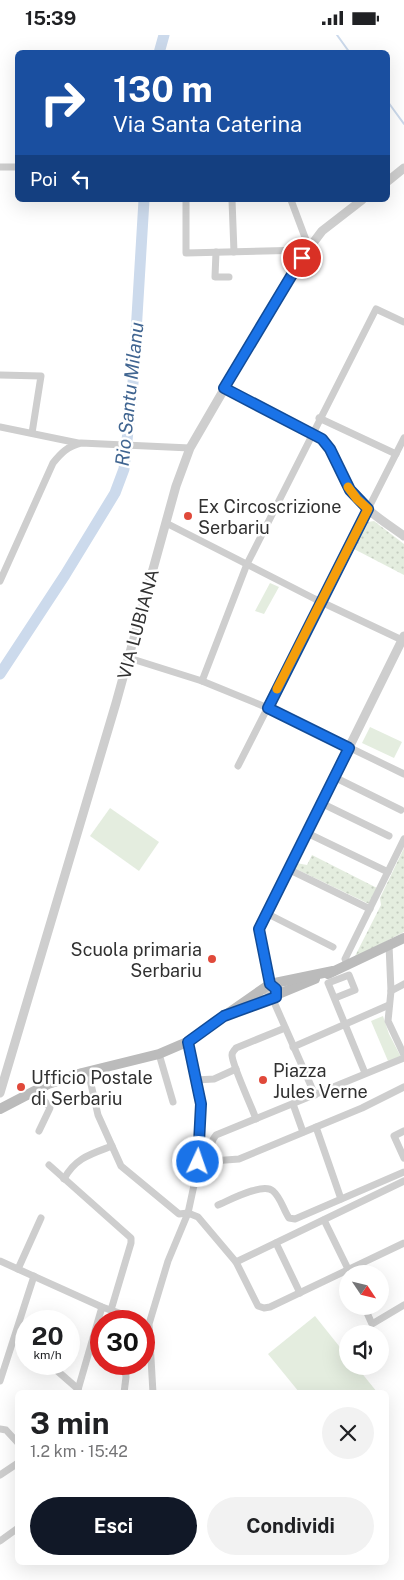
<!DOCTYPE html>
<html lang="it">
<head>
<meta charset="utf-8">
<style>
  :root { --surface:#fff; --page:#f2f2f2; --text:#202124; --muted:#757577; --accent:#111827 }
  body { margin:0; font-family:"Public Sans",sans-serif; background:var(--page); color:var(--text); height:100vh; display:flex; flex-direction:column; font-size:19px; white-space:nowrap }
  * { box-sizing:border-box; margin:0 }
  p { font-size:16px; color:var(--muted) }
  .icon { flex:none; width:28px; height:28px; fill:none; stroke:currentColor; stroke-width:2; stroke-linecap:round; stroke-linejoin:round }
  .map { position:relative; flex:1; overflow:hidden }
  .drawer { position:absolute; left:15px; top:1355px; width:374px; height:175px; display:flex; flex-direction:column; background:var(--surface); border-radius:8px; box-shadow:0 5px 20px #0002 }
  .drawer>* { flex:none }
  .banner { position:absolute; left:15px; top:15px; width:375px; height:152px; border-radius:8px; box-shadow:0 5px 20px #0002; background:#1a4fa0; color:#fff; overflow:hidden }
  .needle { width:32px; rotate:125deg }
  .buttons { position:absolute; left:339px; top:1230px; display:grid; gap:10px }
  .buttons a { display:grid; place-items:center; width:50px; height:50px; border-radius:50%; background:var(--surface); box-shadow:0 5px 20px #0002; font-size:25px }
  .speed { position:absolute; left:15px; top:1275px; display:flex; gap:10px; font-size:25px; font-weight:700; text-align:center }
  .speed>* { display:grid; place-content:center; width:65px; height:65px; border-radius:50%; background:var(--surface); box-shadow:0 5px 20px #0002; line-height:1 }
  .speed small { font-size:12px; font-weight:400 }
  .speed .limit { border:8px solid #d22; background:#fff; color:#111 }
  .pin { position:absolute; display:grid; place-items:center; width:42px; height:42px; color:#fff; margin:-21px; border:2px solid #fff; border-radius:50%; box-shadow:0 1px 5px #0007 }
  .me { position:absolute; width:55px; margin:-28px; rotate:3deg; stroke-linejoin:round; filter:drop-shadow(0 0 4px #0008) }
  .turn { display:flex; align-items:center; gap:18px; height:105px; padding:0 15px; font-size:22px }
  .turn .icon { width:65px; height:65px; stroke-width:2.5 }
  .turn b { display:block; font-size:35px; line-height:42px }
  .then { display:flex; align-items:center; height:48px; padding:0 15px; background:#0003; gap:10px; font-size:19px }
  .round { display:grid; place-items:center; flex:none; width:52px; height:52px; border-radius:26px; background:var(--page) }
  .head { display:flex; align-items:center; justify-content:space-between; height:85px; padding:0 15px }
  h1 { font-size:30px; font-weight:700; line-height:38px }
  .primary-button { display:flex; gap:10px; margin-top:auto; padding:10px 15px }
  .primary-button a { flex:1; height:58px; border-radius:30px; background:var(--accent); color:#fff; font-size:20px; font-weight:700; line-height:58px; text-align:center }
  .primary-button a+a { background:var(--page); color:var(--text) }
  .status { display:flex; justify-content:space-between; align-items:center; height:35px; padding:0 25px; background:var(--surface); direction:ltr }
  .status svg { height:14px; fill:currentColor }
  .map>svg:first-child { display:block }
</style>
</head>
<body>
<div class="status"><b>15:39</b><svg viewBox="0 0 49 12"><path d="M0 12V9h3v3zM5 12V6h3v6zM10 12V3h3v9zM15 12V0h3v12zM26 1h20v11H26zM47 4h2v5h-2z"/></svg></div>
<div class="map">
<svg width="404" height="1545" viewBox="0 0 404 1545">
  <defs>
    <pattern id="park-dots" width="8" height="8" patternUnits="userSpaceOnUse" patternTransform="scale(1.25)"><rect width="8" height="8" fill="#e4eddf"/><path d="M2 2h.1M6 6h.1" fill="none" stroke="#c4ccc0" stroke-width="1.8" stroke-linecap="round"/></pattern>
  </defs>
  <rect width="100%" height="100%" fill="#fff"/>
  <g fill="#e4eddf">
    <path d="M270 548 279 552 264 579 255 576Z"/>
    <path d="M370 692 402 707 394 723 362 708Z"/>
    <path d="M110 773 159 807 139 836 90 801Z"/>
    <path d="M383 981 389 999 401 1022 388 1026 371 986Z"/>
    <path d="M315 1281 347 1321 348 1331H356L377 1357H299L268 1319Z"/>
  </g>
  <g fill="url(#park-dots)">
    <path d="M374 486 404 509V540L354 514 368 487Z"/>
    <path d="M404 813V897L354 923 381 870 380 863Z"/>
    <path d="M312 820 377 853 369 869 294 833 296 828 307 830Z"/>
  </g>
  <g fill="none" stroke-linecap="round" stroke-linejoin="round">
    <g stroke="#ccdaec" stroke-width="2">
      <path d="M337 0 350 18"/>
      <path d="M388 67 404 89"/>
    </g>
    <g stroke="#ccdaec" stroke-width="11">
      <path d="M159 18 164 0"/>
      <path d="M0 639 65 540 115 458 124 434 133 348 144 165"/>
    </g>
    <g stroke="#cecece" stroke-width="7">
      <path d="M0 132H18"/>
      <path d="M186 165V218L308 215"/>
      <path d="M232 165 234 217"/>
      <path d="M291 165 309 213"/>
      <path d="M216 217 215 242H229"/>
      <path d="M0 340 41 341 32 398"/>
      <path d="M319 383 396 419"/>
      <path d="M0 392 78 408"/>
      <path d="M166 488 315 564 402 605"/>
      <path d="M0 546 53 428C61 418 68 411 81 408L190 413"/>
      <path d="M129 623 202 646 268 673 404 739"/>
      <path d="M202 646 247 529 376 274 404 287"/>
      <path d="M238 731 404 403"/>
      <path d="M334 742 401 775"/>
      <path d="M321 768 389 801"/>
      <path d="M307 798 388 837"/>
      <path d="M288 834 370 874"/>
      <path d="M266 878 333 912"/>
      <path d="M389 910 391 956 388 986 404 1020"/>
      <path d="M347 929 345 924 404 804"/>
      <path d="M391 956 404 949"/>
      <path d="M335 963 355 955 349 940 328 948 365 1038"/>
      <path d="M274 967 315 1060"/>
      <path d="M293 1012 389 970"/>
      <path d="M159 1019 173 1067"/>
      <path d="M88 1036 98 1080 121 1131 179 1179 188 1178 198 1182 236 1227 258 1271 264 1273 270 1272 404 1208"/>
      <path d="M196 1045 214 1044 236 1034"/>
      <path d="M36 1055 50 1073 39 1096"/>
      <path d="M293 1069 303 1097"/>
      <path d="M256 1084C252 1072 232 1030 232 1020 232 1017 234 1016 236 1013L285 993"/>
      <path d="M316 1092 341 1164"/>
      <path d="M404 1096 394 1101 404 1123"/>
      <path d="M211 1126C211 1117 209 1108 216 1100L404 1023"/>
      <path d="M199 1127 239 1124 362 1073 404 1052"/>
      <path d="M49 1130 131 1203V1208L111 1275"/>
      <path d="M64 1144C75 1123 91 1119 112 1111"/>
      <path d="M218 1170C230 1165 263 1147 273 1156 281 1163 283 1174 289 1183L295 1184 404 1137"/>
      <path d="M324 1185 350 1238"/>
      <path d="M276 1208 300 1258"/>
      <path d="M0 1226 102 1272 142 1286"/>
      <path d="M236 1227 404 1146"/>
      <path d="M18 1234 41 1183"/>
      <path d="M364 1271 372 1289 404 1270"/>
      <path d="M55 1329 54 1333 78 1354"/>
      <path d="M124 1329 126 1342 124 1358"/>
      <path d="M0 1346 34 1241"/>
      <path d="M77 1358 102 1272"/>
      <path d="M153 1358 149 1289 168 1226 188 1178 199 1127 201 1069 187 1007"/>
      <path d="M0 1394 6 1395 18 1408"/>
      <path d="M0 1440 18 1428"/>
      <path d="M0 1506 18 1493"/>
    </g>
    <g stroke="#cecece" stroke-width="9">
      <path d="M388 146 404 133"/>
      <path d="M224 353 321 404C337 420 338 438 350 455 363 474 386 488 404 501"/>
      <path d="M268 956 270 949 259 895 404 601"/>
      <path d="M0 1058 116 668 176 451 190 413 295 232 322 196 362 165"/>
    </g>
    <g stroke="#bbb" stroke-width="10">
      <path d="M328 939 404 903"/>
      <path d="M240 975 315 944"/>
      <path d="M0 1074 48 1049 82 1038 159 1019 187 1007 270 949 333 936"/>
    </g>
  </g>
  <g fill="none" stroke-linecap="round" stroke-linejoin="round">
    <g stroke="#114b97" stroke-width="12">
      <path id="route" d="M198 1127 201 1069 188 1007 224 981 276 962V954L270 949 259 894 349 713 268 673 368 474 350 455 330 414 322 404 224 353 302 223"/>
    </g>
    <use href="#route" stroke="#1a73e8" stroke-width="9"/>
    <path stroke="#f59e0b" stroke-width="9" d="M277 654 368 474 357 464 348 452"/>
  </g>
  <g fill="#e0493a" stroke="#fff" stroke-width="2">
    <circle cx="188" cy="481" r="5"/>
    <circle cx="212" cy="924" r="5"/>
    <circle cx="263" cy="1045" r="5"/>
    <circle cx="21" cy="1052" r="5"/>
  </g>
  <g text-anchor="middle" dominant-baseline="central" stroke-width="5" stroke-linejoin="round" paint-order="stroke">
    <g font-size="18" fill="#313131" stroke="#fff" text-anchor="start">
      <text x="198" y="471">Ex Circoscrizione<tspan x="198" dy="21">Serbariu</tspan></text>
      <text x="202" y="914" text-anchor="end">Scuola primaria<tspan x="202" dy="21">Serbariu</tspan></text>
      <text x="273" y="1035">Piazza<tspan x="273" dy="21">Jules Verne</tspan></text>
      <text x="31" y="1042">Ufficio Postale<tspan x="31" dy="21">di Serbariu</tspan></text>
    </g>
    <g font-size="18" fill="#313131" stroke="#fff">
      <text transform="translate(138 589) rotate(-75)">VIA LUBIANA</text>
    </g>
    <g font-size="19" font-style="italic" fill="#406591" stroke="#fff">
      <text transform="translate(129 359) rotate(-84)">Rio Santu Milanu</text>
    </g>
  </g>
</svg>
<div class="buttons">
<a><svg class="needle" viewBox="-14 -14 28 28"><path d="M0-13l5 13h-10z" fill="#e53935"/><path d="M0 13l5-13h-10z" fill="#757577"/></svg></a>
<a><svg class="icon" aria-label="sound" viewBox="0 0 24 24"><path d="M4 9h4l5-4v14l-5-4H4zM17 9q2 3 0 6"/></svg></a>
</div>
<div class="speed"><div>20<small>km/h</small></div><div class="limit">30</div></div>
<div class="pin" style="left:302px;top:223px;background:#d93025"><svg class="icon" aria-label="arrive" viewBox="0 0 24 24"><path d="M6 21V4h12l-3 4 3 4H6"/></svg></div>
<svg class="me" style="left:198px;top:1127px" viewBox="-20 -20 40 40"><circle r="17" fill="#1a73e8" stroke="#fff" stroke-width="3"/><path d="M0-11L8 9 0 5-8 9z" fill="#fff"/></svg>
<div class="banner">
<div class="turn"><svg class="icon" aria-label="right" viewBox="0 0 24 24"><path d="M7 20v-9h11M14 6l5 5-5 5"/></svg><div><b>130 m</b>Via Santa Caterina</div></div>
<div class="then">Poi<svg class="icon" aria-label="left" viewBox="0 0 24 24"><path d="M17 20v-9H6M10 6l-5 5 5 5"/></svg></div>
</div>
<section class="drawer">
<div class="head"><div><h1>3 min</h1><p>1.2 km · 15:42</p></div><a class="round"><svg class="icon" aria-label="close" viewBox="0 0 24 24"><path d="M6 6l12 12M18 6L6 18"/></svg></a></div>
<div class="primary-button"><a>Esci</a><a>Condividi</a></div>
</section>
</div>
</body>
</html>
